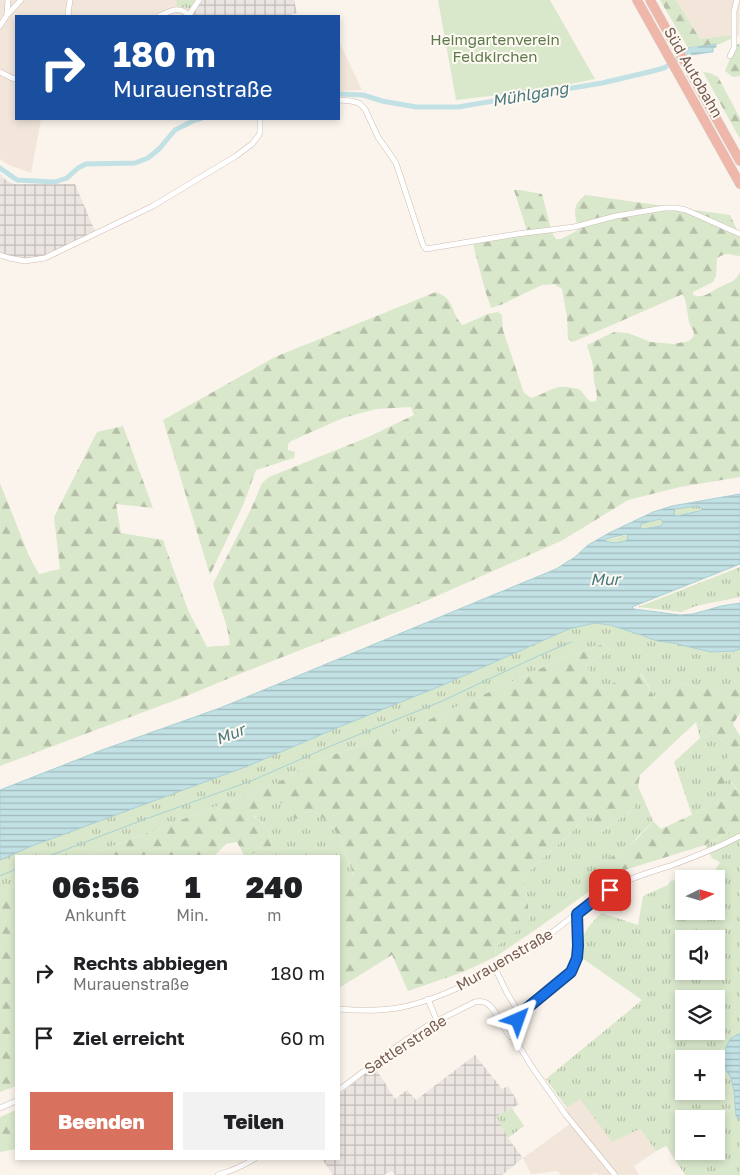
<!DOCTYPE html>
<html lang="de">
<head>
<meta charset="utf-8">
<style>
  :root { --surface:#fff; --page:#f2f2f2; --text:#202124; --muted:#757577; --accent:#d8715e }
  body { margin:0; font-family:"Golos Text",sans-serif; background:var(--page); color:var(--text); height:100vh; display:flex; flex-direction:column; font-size:19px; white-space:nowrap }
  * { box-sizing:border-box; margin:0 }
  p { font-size:16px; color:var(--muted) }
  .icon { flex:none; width:28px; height:28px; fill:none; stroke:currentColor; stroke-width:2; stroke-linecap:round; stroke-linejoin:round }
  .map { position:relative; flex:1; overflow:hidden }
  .side { position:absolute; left:15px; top:855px; width:325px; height:305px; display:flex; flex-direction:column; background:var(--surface); border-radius:0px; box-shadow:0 2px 8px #0003 }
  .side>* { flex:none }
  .top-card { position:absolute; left:15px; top:15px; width:325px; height:105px; border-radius:0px; box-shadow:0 2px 8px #0003; background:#1a4fa0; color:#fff; overflow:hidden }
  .needle { width:32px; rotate:85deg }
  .tools { position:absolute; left:675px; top:870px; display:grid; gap:10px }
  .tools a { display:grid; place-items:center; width:50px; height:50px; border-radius:0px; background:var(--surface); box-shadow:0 2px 8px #0003; font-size:25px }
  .pin { position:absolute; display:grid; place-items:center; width:42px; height:42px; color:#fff; margin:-21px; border-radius:10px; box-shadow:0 2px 8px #0006 }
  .me { position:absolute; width:55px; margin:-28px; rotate:43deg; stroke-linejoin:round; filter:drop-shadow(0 0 4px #0008) }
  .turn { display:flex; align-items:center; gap:18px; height:105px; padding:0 15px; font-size:22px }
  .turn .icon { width:65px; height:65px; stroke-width:2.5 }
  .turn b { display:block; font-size:35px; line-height:42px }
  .eta { display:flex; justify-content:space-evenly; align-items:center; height:85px; text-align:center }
  .eta b { font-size:30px; font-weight:800; line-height:35px }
  .action { display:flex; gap:10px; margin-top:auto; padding:10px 15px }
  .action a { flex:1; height:58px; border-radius:0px; background:var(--accent); color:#fff; font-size:20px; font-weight:800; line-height:58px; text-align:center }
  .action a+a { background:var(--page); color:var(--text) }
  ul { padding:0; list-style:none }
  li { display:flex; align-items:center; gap:15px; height:65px; padding:0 15px }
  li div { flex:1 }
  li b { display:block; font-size:19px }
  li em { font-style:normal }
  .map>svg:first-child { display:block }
</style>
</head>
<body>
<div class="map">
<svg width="740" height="1175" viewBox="0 0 740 1175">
  <defs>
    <pattern id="industrial-grid" width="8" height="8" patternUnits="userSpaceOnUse" patternTransform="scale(1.25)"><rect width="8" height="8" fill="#ebe5e1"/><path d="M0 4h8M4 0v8" fill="none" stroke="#c3bdb9"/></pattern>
    <pattern id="grass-tufts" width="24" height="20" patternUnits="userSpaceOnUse" patternTransform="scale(1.25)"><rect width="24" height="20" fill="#d9e8cb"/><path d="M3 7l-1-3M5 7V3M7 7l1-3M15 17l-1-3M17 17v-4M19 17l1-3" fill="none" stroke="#b5bfa7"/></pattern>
    <pattern id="forest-firs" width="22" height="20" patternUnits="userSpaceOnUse" patternTransform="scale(1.25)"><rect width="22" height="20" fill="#d9e8cb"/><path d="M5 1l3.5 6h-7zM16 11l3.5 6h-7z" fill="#b5bfa7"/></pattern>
    <pattern id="water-rules" width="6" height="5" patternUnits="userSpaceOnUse" patternTransform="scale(1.25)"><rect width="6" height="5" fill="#c2e1e4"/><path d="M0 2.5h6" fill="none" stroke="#a2b9bb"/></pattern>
  </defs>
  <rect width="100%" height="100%" fill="#fbf4ec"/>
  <g fill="#f2e6db">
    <path d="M0 0H176L178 6 191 9 194 16H16V119H41L31 173 9 165 0 159Z"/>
    <path d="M676 0H740L739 36 733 38 732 35 700 39Z"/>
    <path d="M339 44H340L362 90 339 91Z"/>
    <path d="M580 1098 612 1142 640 1129 656 1151 634 1166 639 1175H598L597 1173 589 1175H561L558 1171 531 1174 523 1158 570 1124 562 1112Z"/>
  </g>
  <g fill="url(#industrial-grid)">
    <path d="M197 0H294L297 13 287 16H194L191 9Z"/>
    <path d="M0 175 6 180 14 184H75L97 236 48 260 23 263 0 258Z"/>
    <path d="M475 1055 502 1089 508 1086 519 1104 497 1116 508 1138 523 1158 502 1175H395L392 1171 384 1175H333L322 1159H339V1095L374 1066 395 1099 407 1090 416 1100Z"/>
  </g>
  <g fill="url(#grass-tufts)" fill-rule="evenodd">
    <path d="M176 0H197L191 9 177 6Z"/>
    <path d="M697 506 701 507 702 509 700 511 676 516 674 513V509Z"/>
    <path d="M660 519 664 522 661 526 642 529 640 526 641 524Z"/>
    <path d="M626 534 628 536 627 540C621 543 612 544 605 542L606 539 616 538Z"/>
    <path d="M740 567V597L696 606 681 612 638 607Z"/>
    <path d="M595 623C619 625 633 633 655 640 661 643 668 642 674 643 696 648 718 656 740 649V687L736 688 726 700 714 688H698L682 683 655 698 641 673 603 689 585 665 610 650 603 644 561 659 417 725 313 762 277 783 87 856H16V885L0 892V860L32 846 248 766 344 725 443 685 569 629Z"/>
    <path d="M696 722 733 748 729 778 737 790 724 800 692 815 674 762 700 738Z"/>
    <path d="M638 786 653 821 631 844 615 854 609 870 612 874 605 880 538 928 495 957 496 947 530 919 524 876 579 825 588 813 602 832 634 808Z"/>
    <path d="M284 803 302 813 312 811 321 816 339 835 354 877 339 878V856H249L254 853H270L272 842 267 827 254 815 263 805Z"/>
    <path d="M740 827V1175H685L666 1146 656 1151 640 1129 612 1142 580 1099 567 1108 546 1079 642 1000 582 958C576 940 589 924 602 913L638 925 643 896 668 885 671 881 684 878V911H716V879H710L720 862 712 858 705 845ZM684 939H716V971H684ZM684 999H716V1031H684ZM684 1059H716V1091H684ZM684 1119H716V1151H684Z"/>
    <path d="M512 1108 524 1126 508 1138 496 1116Z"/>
  </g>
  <g fill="url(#forest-firs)">
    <path d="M660 0H676L700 39 732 35 733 38 720 44 688 48Z"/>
    <path d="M740 43V76L733 77 725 71 735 46Z"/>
    <path d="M703 72 710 73 718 77 740 118V139Z"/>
    <path d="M514 190H520L542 194 552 233 556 239H561L578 230C575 213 571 207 585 195L730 215 740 236V256C727 255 730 251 717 258L716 276 713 282 693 292V295C704 300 712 290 722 286 727 283 732 283 736 278 738 276 739 274 740 272V477L680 487 628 500 563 540 428 600 237 675 189 695 0 766V483L29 556 39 574 60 569 54 517 97 432 123 426 153 508 116 504 121 533 163 540 188 610 207 647 230 645 227 627 213 584 251 509 262 483 269 477 366 438 414 415 411 407 376 409 343 418 291 441 288 444V450L295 452 294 458 256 470 244 503 210 575 163 420 275 357 436 292C456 299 450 314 463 325L488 314 498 312 502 315 503 330 524 393 531 398C546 394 555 383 572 388 574 388 579 389 580 390 584 394 587 399 591 402L596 401 597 395 594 381 593 365 587 345 614 332 628 333 651 342 673 344 689 341 693 337 694 332 689 323 686 303 683 294 573 342 568 339 567 317 562 289 554 284 542 285 503 304 491 308 485 290 473 244 528 234Z"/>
    <path d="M603 644 610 650 585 665 603 689 634 671 640 673 655 698 682 683 698 688H714L726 699 736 688 740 687V713L733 724 740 736V827L705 845 612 874C608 870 607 865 610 859 615 852 624 849 630 845 639 838 646 829 653 821L661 829 724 800 726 792 737 789 729 778 719 789 709 786 733 748 696 722 640 775 635 807 602 832 588 813 579 825 524 876 530 920 496 947 495 957 463 972 408 991 392 955 339 988V878L354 876 339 835 321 816 312 811 302 813 297 819 290 816 284 803 263 806 254 816 267 827 272 842 270 853H254L249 856H243V853L237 842 226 844 214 856H87L277 783 313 762 417 725 561 659Z"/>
    <path d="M16 885V1086L0 1092V892Z"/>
    <path d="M16 1110V1149L0 1152V1117Z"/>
  </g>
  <path fill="#d9e8cb" d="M438 0H550L595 79 541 90 456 100Z"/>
  <g fill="url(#water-rules)" stroke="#a9d0d4" fill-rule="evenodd">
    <path d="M716 44V47L713 48V52H711L691 55 688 48Z"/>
    <path d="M740 494V564L632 607 634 609 680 615 693 614 721 606 740 603V649L734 651 711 652 673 643 657 641 641 635 610 625 595 623 569 629 443 685 344 725 248 766 32 846 0 860V790L102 750 220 708 556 569 575 557 588 545 609 533 653 512 672 506ZM697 506 701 507 702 509 700 511 676 516 674 513 675 509ZM660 519 663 522 661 526 642 529 640 526 641 524ZM626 534 628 536 627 540C621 543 612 544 605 541L606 539Z"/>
    <path d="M738 1034 740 1035V1119L736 1116 734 1091 731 1078 726 1070 724 1057 726 1047 730 1039Z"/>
  </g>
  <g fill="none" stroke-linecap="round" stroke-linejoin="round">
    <g stroke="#a9d0d4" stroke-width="1">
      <path d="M49 856 140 821 251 781 333 745 440 702 538 656 571 642"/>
      <path d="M0 876 16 869"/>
    </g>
    <g stroke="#c2e1e4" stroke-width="5">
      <path d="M339 94 363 95 382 101 416 107H458L602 83 649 72 664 68 691 50 696 49"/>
      <path d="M0 168 17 180 55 182 67 178 78 168 86 164 135 163 148 158 159 149 175 130 195 120 200 119"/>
    </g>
    <g stroke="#cdbcb2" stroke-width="6">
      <g id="minor">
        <path d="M7 15 21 0"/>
        <path d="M189 15 199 0"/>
        <path d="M69 16 68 13 70 0"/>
        <path d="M159 16C171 11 179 5 190 16"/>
        <path d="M0 26 7 15 8 0"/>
        <path d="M730 56 734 48V11L737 0"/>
        <path d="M0 72 12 78 16 79"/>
        <path d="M339 100 351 101 359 103 365 109 378 137 396 163 423 245 426 249 517 234 574 227 616 216 664 208H676L686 210 740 234"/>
        <path d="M0 255 9 258 25 261 45 258 153 206 236 156 252 144 259 135 260 132V119"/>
        <path d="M577 913C578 934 581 953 571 972L520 1014 516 1031V1041L532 1067 566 1115 615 1175"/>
        <path d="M495 968 507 993 520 1014"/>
        <path d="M428 999 437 1021"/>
        <path d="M339 1009C360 1011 382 1011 403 1007 450 997 507 964 546 937 570 919 593 899 620 884 636 876 653 871 670 866 694 857 718 848 740 836"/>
        <path d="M339 1090 396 1047 427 1026 475 1002C479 1001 480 1001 484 1002 493 1004 503 1026 508 1034L511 1037H515"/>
        <path d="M0 1108 16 1101"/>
        <path d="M218 1175C231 1171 243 1166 254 1159"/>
      </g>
    </g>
    <g stroke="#d8d1ce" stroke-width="10">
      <g id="motorway">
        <path d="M637 0 740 184"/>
        <path d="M650 0 740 161"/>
      </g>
    </g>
    <use href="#minor" stroke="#fff" stroke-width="5"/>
    <use href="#motorway" stroke="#efb7a9" stroke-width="9"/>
  </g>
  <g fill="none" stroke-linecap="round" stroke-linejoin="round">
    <g stroke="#114b97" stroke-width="12">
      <path id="route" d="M518 1020 520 1014 571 972 577 958 578 946 577 914 600 896 610 890"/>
    </g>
    <use href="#route" stroke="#1a73e8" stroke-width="9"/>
  </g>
  <g text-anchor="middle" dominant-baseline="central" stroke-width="4" stroke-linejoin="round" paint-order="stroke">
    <g font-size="15" fill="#5b794a" stroke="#fef9f2">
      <text x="495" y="39">Heimgartenverein<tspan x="495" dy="17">Feldkirchen</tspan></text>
    </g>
    <g font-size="15" fill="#755b50" stroke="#fef9f2">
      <text transform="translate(694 72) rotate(60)">Süd Autobahn</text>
      <text transform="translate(504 959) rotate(-30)">Murauenstraße</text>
      <text transform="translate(405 1044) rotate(-33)">Sattlerstraße</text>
    </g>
    <g font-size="16" font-style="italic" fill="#48797f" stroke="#fef9f2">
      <text transform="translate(530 94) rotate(-10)">Mühlgang</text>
      <text x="605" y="579">Mur</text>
      <text transform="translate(230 734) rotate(-22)">Mur</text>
    </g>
  </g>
</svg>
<div class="tools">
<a><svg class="needle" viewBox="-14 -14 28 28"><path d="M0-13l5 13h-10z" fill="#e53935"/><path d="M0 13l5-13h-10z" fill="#757577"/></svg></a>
<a><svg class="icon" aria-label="sound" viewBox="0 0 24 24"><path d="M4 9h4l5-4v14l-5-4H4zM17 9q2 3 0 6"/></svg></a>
<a><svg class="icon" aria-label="layers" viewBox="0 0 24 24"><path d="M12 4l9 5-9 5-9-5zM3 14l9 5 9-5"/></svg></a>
<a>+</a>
<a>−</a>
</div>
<div class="pin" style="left:610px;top:890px;background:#d93025"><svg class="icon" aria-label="arrive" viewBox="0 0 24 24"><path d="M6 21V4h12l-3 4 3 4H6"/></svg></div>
<svg class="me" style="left:518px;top:1020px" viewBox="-20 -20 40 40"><path d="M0-17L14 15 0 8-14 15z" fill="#1a73e8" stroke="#fff" stroke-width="4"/></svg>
<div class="top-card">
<div class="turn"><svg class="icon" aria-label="right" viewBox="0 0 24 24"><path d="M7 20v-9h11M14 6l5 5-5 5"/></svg><div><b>180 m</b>Murauenstraße</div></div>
</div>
<section class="side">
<div class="eta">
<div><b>06:56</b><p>Ankunft</p></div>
<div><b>1</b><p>Min.</p></div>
<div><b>240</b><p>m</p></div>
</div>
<ul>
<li><svg class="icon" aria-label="right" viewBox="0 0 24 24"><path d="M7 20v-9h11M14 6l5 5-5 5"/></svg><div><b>Rechts abbiegen</b><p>Murauenstraße</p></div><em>180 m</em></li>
<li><svg class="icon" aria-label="arrive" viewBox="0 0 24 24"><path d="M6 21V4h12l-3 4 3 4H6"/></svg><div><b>Ziel erreicht</b></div><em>60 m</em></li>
</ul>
<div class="action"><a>Beenden</a><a>Teilen</a></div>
</section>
</div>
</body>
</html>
